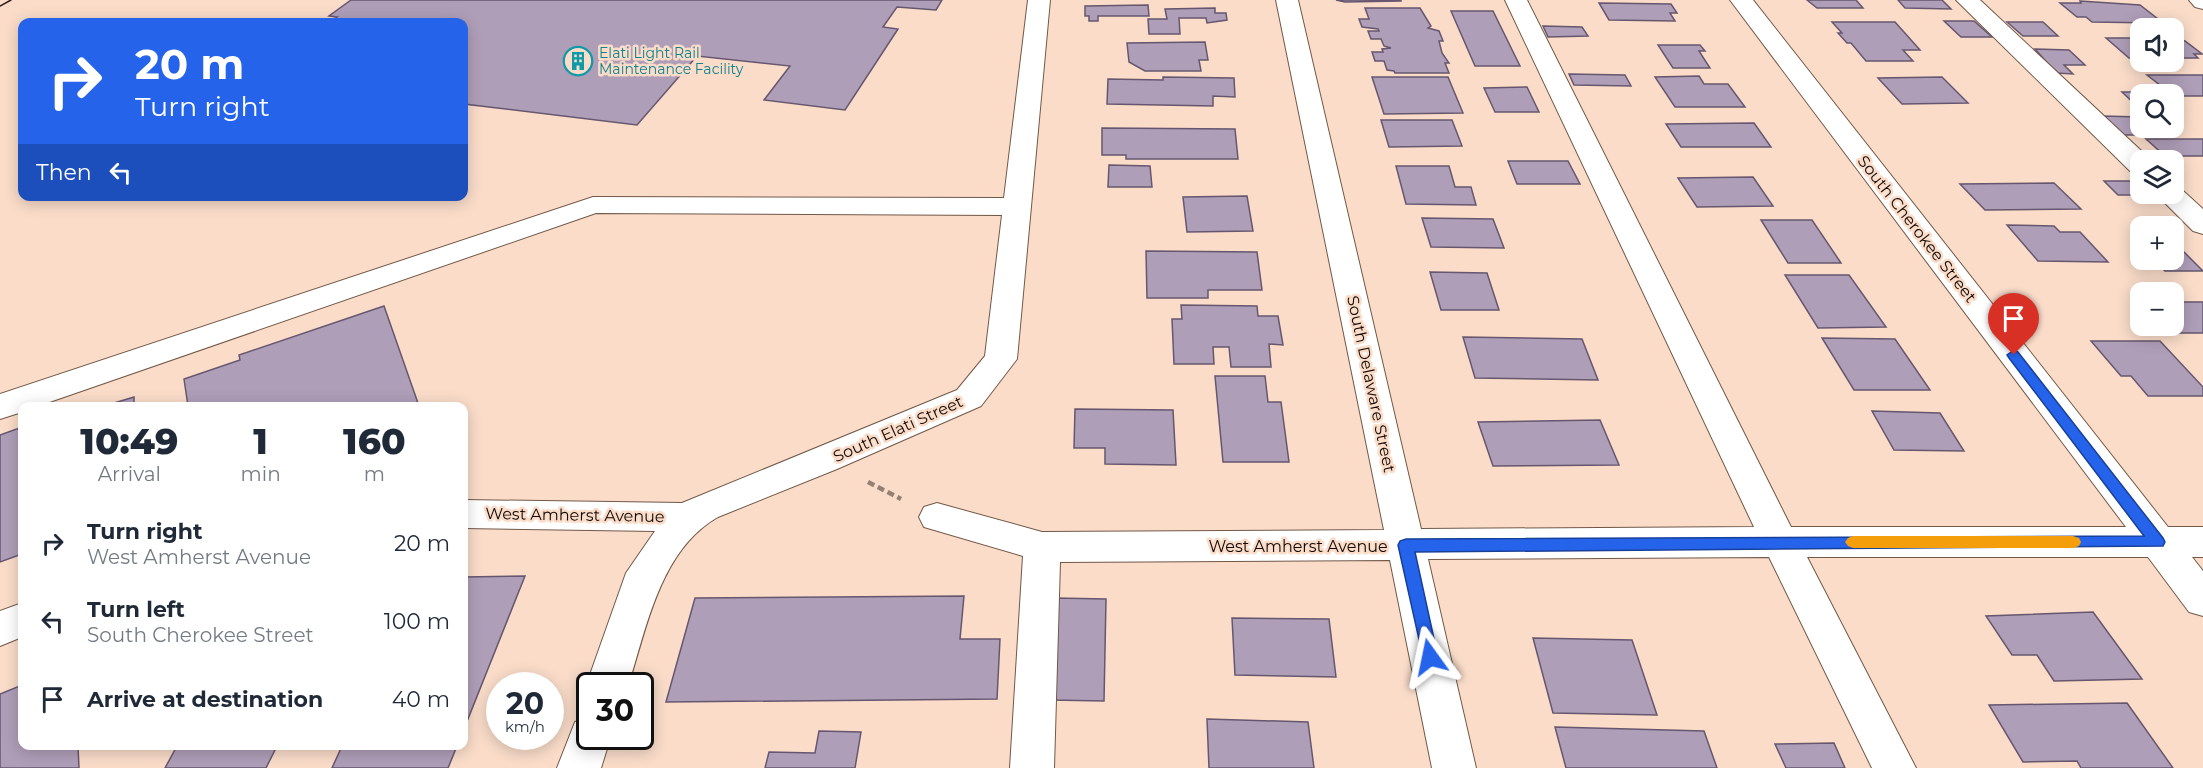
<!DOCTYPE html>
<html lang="en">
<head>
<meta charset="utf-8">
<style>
  :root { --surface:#fff; --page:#f6f6f7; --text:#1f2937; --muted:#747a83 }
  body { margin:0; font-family:Montserrat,sans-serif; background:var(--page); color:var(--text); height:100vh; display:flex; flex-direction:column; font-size:22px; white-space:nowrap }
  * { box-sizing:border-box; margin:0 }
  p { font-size:20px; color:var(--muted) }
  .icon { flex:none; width:33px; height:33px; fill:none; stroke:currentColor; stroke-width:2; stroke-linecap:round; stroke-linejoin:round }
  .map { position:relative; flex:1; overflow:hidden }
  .drawer { position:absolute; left:18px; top:402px; width:450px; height:348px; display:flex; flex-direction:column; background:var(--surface); border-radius:12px; box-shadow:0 3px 15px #0003 }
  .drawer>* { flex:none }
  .top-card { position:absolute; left:18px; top:18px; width:450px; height:183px; border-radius:12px; box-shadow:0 3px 15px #0003; background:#2563eb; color:#fff; overflow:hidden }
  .controls { position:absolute; left:2130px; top:18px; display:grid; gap:12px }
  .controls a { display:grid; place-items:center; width:54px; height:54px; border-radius:12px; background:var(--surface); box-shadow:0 3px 15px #0003; font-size:30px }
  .speed { position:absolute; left:486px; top:672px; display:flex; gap:12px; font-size:30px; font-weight:700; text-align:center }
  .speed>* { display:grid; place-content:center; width:78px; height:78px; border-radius:50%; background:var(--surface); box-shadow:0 3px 15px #0003; line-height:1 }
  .speed small { font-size:15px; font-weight:400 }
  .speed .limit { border:3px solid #111; border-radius:9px; background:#fff; color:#111 }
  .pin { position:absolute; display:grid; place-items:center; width:51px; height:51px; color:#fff; margin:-62px -26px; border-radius:50% 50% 50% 0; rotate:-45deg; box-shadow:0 0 6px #0007 }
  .pin .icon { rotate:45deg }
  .me { position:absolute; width:66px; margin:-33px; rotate:348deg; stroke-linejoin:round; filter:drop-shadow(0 0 4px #0008) }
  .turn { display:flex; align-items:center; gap:21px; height:126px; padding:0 18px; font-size:27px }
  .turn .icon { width:78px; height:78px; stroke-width:2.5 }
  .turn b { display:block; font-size:42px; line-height:51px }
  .then { display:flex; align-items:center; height:57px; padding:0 18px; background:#0003; gap:12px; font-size:22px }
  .eta { display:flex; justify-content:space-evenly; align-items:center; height:102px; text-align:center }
  .eta b { font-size:36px; font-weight:800; line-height:42px }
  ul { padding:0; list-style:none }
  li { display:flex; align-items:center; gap:18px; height:78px; padding:0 18px }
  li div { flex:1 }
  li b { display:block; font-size:22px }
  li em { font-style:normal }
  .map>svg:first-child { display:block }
</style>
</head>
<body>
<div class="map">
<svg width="2203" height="768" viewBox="0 0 2203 768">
  <rect width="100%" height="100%" fill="#fadcc9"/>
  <g fill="#af9eb8" stroke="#66576f" stroke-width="1.5">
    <path d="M351 0H942L936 10 897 7 883 27 898 29 845 110 764 100 790 66 697 56 637 125 464 104V22H330L337 17 329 16Z"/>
    <path d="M1336 0H1401V1L1345 2Z"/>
    <path d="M1807 0H1856L1863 8H1817Z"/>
    <path d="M1898 0H1942L1951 9 1905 8Z"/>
    <path d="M2080 1 2140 5 2158 19H2149L2153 23 2092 22 2086 17H2077L2060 3H2081Z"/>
    <path d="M1599 3 1671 4 1677 13H1670L1675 21 1609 20Z"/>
    <path d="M1148 5 1149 16H1098V21H1089V16H1085V6Z"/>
    <path d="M1215 8V13H1226L1227 20 1207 23 1206 18H1179L1180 34H1149L1148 19H1167L1165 9Z"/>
    <path d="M1365 8H1420L1431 26 1428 28 1439 31 1443 41H1439L1442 53 1449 63H1445L1449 73H1395L1394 71 1387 70 1384 61H1375L1372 52H1383L1382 49 1391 48 1384 46 1381 39H1371L1368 31H1379L1378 29 1362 27 1359 19H1369Z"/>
    <path d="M1451 11H1493L1520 66H1475Z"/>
    <path d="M1944 21H1974L1992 37H1961Z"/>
    <path d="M1832 22H1895L1920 50H1903L1913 61H1866L1851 43H1847L1838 33H1842Z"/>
    <path d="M2007 22H2043L2058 36H2023Z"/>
    <path d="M1543 26 1582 27 1588 36 1548 37Z"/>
    <path d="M2106 38H2140V58H2129Z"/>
    <path d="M2174 38 2185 41 2202 54H2194L2198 58H2174Z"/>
    <path d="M1205 42 1208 60H1199L1201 71H1145L1129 62 1127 43Z"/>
    <path d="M1658 45H1700L1705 51H1699L1710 68H1673Z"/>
    <path d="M2035 49 2069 50 2085 65H2064L2073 74 2056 73Z"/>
    <path d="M1569 74 1625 75 1631 86 1574 85Z"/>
    <path d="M2147 75H2203V96H2174Z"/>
    <path d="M1699 76 1704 84H1728L1745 107H1675L1655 77Z"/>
    <path d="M1163 77 1234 78 1235 97 1213 96V106L1107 104 1108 79 1163 80Z"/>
    <path d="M1372 77H1448L1463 113 1384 114Z"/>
    <path d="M1942 77 1968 103 1902 104 1878 78Z"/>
    <path d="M1527 87 1539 112H1495L1484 88Z"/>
    <path d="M2122 92H2160L2162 94H2140V109Z"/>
    <path d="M2102 116 2140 117V128H2163L2171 135H2121Z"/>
    <path d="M1381 120H1452L1462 146 1389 147Z"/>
    <path d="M1754 123 1771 147H1681L1666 124Z"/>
    <path d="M1102 128 1235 129 1238 159H1126V155H1102Z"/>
    <path d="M2146 139H2203V156H2165Z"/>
    <path d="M1508 161H1568L1580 184H1517Z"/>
    <path d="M1109 165 1150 166 1152 187H1108Z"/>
    <path d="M1396 166H1449L1455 187H1471L1476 205 1406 204Z"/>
    <path d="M1753 177 1773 206 1697 207 1678 178Z"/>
    <path d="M2104 181H2139L2140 194 2153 195H2118Z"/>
    <path d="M2054 183 2081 209 1985 210 1960 184Z"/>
    <path d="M1247 196 1253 231 1187 232 1183 197Z"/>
    <path d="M1422 218 1493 219 1504 248 1431 247Z"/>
    <path d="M1761 220H1812L1841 263H1788Z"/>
    <path d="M2007 225 2054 226 2060 232H2080L2108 262 2038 261Z"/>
    <path d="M1146 251 1257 252 1262 290H1208V298H1147Z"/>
    <path d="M2174 252H2184L2203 271H2165L2153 260H2174Z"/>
    <path d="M1430 272 1487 273 1499 310H1441Z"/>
    <path d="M1785 275H1849L1886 327 1818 328Z"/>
    <path d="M2174 302H2203V333H2176L2169 326H2174Z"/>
    <path d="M1181 305 1257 306 1258 316H1278L1283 345 1269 344 1271 367H1231L1229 347H1213L1214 364H1174L1172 319H1182Z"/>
    <path d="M384 306 419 406H188L184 379 240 360 239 355Z"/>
    <path d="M1463 337 1582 339 1598 380 1475 378Z"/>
    <path d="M1822 338 1895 339 1930 390H1854Z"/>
    <path d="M2091 341H2160L2203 387V396H2148L2131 376H2121Z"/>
    <path d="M1215 376H1265L1268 402H1281L1289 462H1223Z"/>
    <path d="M134 397V406H104Z"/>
    <path d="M1075 409 1173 410 1176 465 1105 464V448H1074Z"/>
    <path d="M1872 411 1940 413 1964 451 1894 450Z"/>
    <path d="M1600 420 1619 465 1493 466 1478 422Z"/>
    <path d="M22 427V554L0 562V435Z"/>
    <path d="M525 576 464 729V577Z"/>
    <path d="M964 596 960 639H1000L997 699 666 702 695 598Z"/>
    <path d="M1055 598 1106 599 1104 701 1050 700Z"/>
    <path d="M2093 612 2142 679 2054 681 2037 655H2012L1986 616Z"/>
    <path d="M1232 618 1329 619 1336 677 1235 675Z"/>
    <path d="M1533 638 1632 640 1657 715 1553 713Z"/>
    <path d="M22 685V746H78L79 768H0V694Z"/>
    <path d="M2127 703 2173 768H2081L2077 761 2023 762 1989 705Z"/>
    <path d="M1207 719 1308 722 1314 768H1209Z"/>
    <path d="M1555 727 1704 731 1717 768H1566Z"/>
    <path d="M819 731 861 732 855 768H765L769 752 815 753Z"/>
    <path d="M1834 743 1845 768H1786L1775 744Z"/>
    <path d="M177 746H277L266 768H165Z"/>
    <path d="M342 746H457L448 768H332Z"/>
  </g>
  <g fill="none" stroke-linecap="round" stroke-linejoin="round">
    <g stroke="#715847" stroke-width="2">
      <g id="minor">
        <path d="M1028 0H1050L1017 359 981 406 837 469 718 517C660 550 647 627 628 686H590V693L586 686 626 573 655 531 464 528V500L682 503 957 390 985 356 1002 215 596 213 38 406H22V412L0 419V394L593 197 1004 198Z"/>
        <path d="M1276 0H1298L1421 529 1754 527 1505 0H1527L1791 527H2126L1730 0H1753L2168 527H2203V557H2192L2203 571V616L2189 612 2148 557H1807L1916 768H1872L1769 557 1428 559 1476 768H1432L1390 560 1060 562 1054 768H1010L1023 556 924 527 919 517 924 507 937 503 1042 532 1384 530Z"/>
        <path d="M1956 0H1980L2150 159 2140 160V173L2130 171Z"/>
        <path d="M2189 0H2203V9L2195 7Z"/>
        <path d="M2174 187 2180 188 2203 209V234L2193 231 2156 194H2174Z"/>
        <path d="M22 603V637L0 646V611Z"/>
        <path d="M590 717V736H611L601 768H557L575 722Z"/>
      </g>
    </g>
    <path stroke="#958073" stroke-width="4.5" stroke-dasharray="7 4" stroke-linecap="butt" d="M868 482 901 499"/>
    <use href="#minor" fill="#fff" fill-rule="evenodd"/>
    <path stroke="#2a1f18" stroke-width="1.5" d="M0 6 11 0"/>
  </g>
  <path fill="#2563eb" stroke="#184099" stroke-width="1.5" d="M2014 350 2018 352 2163 538 2165 542 2163 546 1415 552 1438 657 1436 662 1430 664 1424 662 1398 545 1400 541 1406 539 2144 536 2009 358 2007 355Z"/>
  <path fill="#f59e0b" d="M1853 536H2073L2079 538 2081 542 2079 546 2073 548H1853L1848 546 1845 542 1848 538Z"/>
  <defs>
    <g id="building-ring" transform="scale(1.5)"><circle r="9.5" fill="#fadcc9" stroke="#0f9aa8" stroke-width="1.5"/><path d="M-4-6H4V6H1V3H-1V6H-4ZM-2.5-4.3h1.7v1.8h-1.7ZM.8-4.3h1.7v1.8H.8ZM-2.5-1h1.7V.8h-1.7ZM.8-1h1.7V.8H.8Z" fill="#0f9aa8"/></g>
  </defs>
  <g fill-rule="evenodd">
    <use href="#building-ring" x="578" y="61"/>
  </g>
  <g text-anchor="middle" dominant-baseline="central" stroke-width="5" stroke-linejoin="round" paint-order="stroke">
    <g font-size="14" fill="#0d838f" stroke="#fadcc9" text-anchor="start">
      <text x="599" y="53">Elati Light Rail<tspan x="599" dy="16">Maintenance Facility</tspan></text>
    </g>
    <g font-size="16" fill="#120904" stroke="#fadcc9">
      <text transform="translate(1917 229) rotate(52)">South Cherokee Street</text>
      <text transform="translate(1371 384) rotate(78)">South Delaware Street</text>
      <text transform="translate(898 429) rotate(-24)">South Elati Street</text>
      <text transform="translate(575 515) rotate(1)">West Amherst Avenue</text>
      <text x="1298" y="546">West Amherst Avenue</text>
    </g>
  </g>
</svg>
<div class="controls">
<a><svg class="icon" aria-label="sound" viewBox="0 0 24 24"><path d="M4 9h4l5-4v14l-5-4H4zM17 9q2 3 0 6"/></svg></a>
<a><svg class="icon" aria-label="search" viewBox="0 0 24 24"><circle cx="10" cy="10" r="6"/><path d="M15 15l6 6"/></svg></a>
<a><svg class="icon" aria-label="layers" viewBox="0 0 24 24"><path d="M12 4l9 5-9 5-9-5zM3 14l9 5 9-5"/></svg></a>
<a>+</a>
<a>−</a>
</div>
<div class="speed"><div>20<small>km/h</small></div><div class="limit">30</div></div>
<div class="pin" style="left:2014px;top:355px;background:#d93025"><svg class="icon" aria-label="arrive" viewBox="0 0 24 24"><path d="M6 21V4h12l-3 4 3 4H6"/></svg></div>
<svg class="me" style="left:1430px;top:657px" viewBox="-20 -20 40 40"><path d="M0-17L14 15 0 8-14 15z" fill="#2563eb" stroke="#fff" stroke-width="4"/></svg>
<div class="top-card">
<div class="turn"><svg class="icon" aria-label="right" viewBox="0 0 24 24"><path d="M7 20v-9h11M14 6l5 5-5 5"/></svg><div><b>20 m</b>Turn right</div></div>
<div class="then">Then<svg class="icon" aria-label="left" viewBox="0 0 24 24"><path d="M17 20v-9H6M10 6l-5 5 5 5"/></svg></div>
</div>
<section class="drawer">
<div class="eta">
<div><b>10:49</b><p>Arrival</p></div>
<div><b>1</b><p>min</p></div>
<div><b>160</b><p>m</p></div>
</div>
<ul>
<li><svg class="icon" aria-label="right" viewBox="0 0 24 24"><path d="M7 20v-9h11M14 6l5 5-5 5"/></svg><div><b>Turn right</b><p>West Amherst Avenue</p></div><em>20 m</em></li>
<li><svg class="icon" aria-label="left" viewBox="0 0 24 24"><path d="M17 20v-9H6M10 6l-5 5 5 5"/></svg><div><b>Turn left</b><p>South Cherokee Street</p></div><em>100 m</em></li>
<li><svg class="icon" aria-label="arrive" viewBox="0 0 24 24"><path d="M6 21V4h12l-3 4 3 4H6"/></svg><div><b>Arrive at destination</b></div><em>40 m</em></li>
</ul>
</section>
</div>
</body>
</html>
